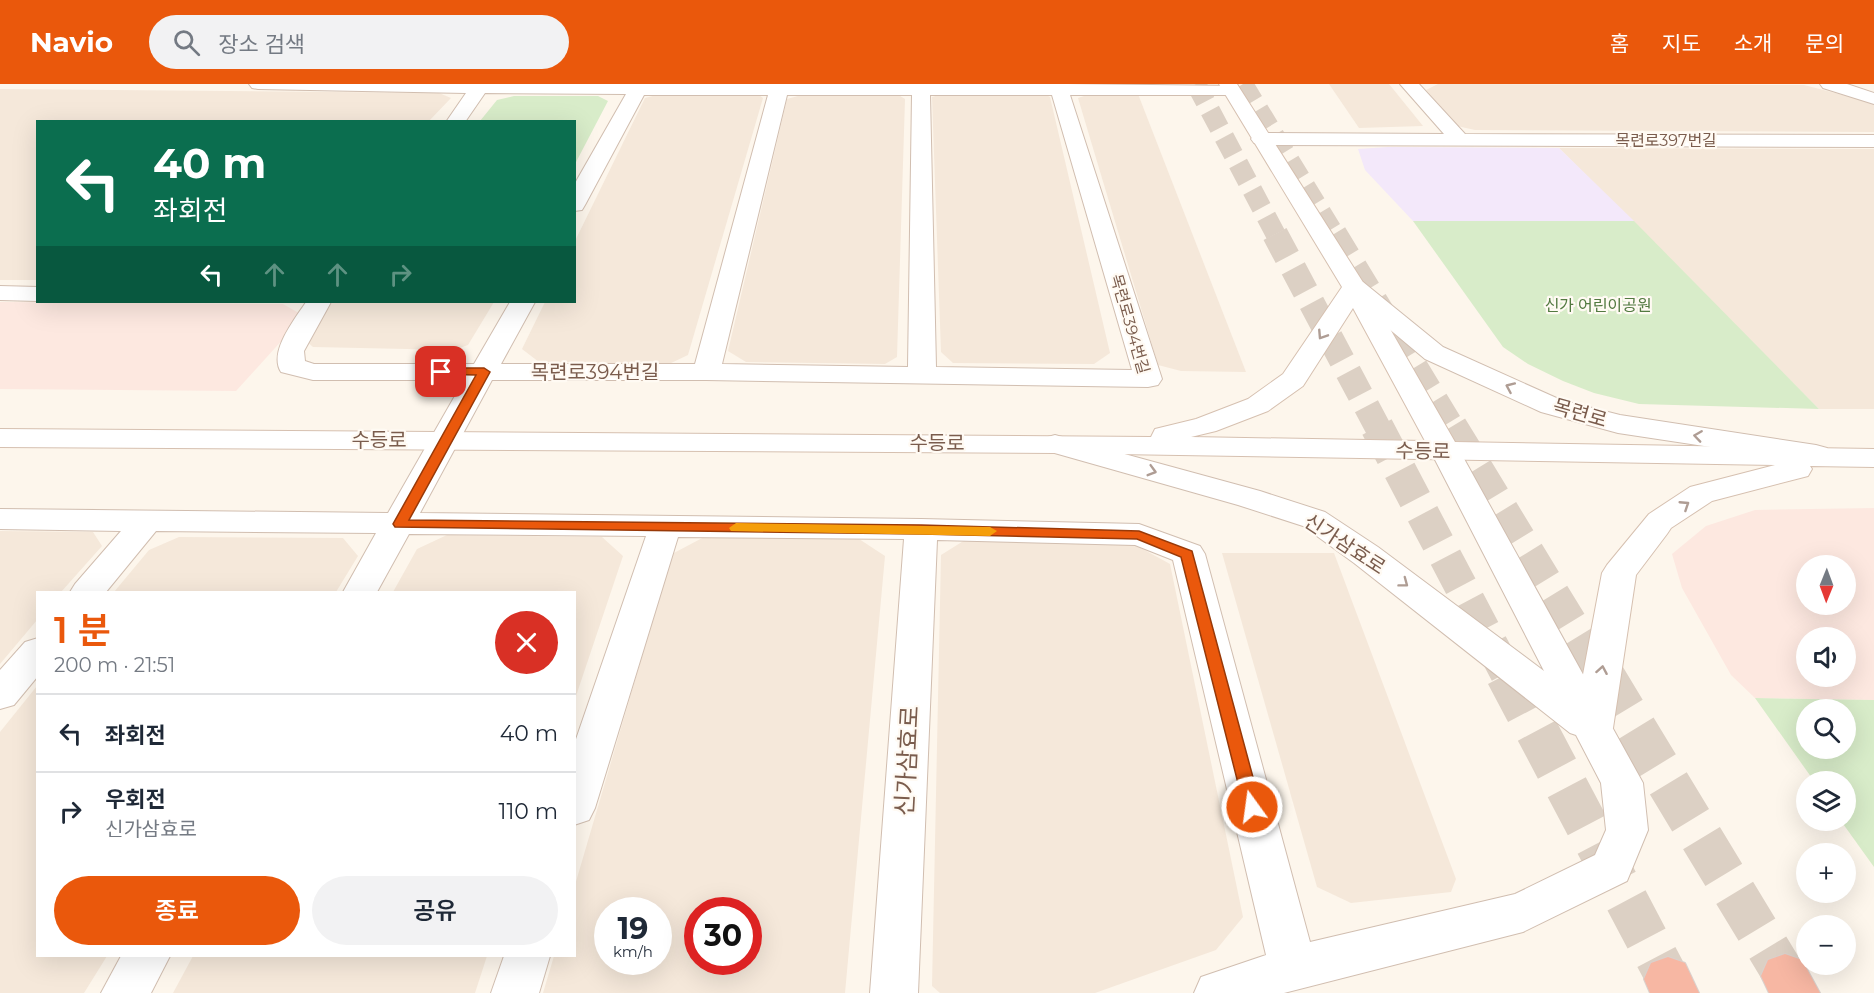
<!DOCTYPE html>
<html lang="ko">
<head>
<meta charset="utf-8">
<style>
  :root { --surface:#fff; --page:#f2f2f3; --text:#1f2937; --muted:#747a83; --line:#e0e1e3; --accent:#ea580c }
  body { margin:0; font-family:Montserrat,"Noto Sans KR",sans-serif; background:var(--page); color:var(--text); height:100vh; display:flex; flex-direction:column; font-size:22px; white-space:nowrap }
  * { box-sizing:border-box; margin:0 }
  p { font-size:20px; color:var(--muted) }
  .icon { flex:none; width:33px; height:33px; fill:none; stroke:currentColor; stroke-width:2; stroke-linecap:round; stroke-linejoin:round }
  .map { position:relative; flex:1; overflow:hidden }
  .details { position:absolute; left:36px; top:507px; width:540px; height:366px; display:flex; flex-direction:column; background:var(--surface); border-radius:0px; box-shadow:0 6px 24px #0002 }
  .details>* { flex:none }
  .hud { position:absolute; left:36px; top:36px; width:540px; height:183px; border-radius:0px; box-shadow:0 6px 24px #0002; background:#0b6e4f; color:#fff; overflow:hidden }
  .needle { width:39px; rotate:181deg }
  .fabs { position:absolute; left:1796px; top:471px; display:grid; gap:12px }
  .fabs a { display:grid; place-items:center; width:60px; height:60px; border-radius:50%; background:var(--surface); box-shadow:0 6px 24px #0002; font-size:30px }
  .speed { position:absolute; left:594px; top:813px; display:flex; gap:12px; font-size:30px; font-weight:700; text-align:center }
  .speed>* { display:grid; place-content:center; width:78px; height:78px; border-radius:50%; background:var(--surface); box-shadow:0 6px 24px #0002; line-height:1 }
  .speed small { font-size:15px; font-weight:400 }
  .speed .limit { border:9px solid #d22; background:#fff; color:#111 }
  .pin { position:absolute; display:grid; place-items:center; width:51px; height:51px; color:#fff; margin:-26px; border-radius:12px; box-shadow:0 3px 9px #0006 }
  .me { position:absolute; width:66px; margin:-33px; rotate:346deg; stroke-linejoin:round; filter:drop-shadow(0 0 4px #0008) }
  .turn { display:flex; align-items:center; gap:21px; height:126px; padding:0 18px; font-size:27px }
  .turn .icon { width:78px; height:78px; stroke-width:2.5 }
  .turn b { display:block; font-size:42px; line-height:51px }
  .lanes { display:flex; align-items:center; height:57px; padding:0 18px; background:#0003; justify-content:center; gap:30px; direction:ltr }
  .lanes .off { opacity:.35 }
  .round { display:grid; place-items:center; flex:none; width:63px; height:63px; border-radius:32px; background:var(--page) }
  .summary { display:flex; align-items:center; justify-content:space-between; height:102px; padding:0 18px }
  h1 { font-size:36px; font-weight:600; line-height:45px; color:var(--accent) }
  .button { display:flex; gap:12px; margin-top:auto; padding:12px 18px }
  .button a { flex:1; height:69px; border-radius:36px; background:var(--accent); color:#fff; font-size:24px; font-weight:600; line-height:69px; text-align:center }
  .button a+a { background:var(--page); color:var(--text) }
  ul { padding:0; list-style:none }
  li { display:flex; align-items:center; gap:18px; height:78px; padding:0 18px; border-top:2px solid var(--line) }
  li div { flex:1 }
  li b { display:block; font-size:22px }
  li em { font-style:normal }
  header { display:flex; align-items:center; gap:36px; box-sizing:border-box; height:84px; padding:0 30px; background:var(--accent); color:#fff }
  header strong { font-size:28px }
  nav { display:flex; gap:33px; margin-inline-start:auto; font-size:21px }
  .search { width:420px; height:54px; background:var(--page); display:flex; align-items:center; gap:15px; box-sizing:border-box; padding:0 21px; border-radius:33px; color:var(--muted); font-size:22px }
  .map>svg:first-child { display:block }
</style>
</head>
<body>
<header>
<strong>Navio</strong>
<div class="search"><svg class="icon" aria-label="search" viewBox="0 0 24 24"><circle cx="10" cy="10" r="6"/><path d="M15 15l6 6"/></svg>장소 검색</div>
<nav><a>홈</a><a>지도</a><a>소개</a><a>문의</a></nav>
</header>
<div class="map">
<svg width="1874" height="909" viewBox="0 0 1874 909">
  <rect width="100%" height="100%" fill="#fdf6ec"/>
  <g fill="#f5e8da" fill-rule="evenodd">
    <path d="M1329 0H1389L1423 42 1359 44Z"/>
    <path d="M1438 0 1804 1 1874 19V48L1475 46 1457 42 1426 6Z"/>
    <path d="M0 5 439 9 451 14 429 37 38 38 37 196H0Z"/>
    <path d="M949 8H1041L1050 13 1110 269 1094 280 953 279 941 268 932 13Z"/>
    <path d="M664 9H756L763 14 688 271 669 280 539 278 522 265 545 218H574L575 157 645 14Z"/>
    <path d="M805 10H897L905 15 897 273 885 280 746 278 728 267 787 15Z"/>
    <path d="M1090 10H1138L1246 288 1181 287 1158 281 1078 14Z"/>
    <path d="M1559 64 1874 65V325H1819Z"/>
    <path d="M333 218H494L468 261 454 266 313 263 303 254Z"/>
    <path d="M0 447 93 448 102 462 61 508H38L37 536 0 580Z"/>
    <path d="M447 451 602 453 623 472 575 615 574 508H393L417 465Z"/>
    <path d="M706 452 856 453 885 472 845 909H543L554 872H574L575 801 672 470ZM608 826H658V878H608ZM698 826H748V878H698Z"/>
    <path d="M179 453 343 454 358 472 336 508H114L149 466Z"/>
    <path d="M965 456 1130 458 1170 480 1243 833 1216 866 1095 909H940L932 902 941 471Z"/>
    <path d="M1222 469H1334L1456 795 1451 808 1351 819 1317 803Z"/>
    <path d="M37 602 38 872H107L84 909H0V648Z"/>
    <path d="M193 872H487L475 909H173Z"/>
  </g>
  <g fill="#fde8e0" fill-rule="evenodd">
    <path d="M0 218 283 220 304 232 236 307 0 305Z"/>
    <path d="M1874 424V616L1755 614 1731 591 1682 504 1672 470 1706 442 1755 426ZM1806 482H1845V520H1806ZM1806 554H1845V592H1806Z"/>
  </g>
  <path fill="#f3e8fa" d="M1388 63 1559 64 1634 137H1413L1365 86 1358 65Z"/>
  <g fill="#d8ecc9" fill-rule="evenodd">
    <path d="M514 12H598L608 17 575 80 574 38 480 37 497 16Z"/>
    <path d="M1634 137 1819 325 1639 320 1594 309 1563 297 1528 280 1503 263 1413 137Z"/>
    <path d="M1755 614 1874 616V783L1841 737 1845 736V698L1814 697ZM1806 626H1845V664H1806Z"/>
  </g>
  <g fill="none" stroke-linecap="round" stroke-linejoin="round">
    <g stroke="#dcd0c4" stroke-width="20" stroke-dasharray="20 10" stroke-linecap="butt">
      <path d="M1196 0 1276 151"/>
      <path d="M1243 0 1335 151"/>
    </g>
    <g stroke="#dcd0c4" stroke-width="26" stroke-dasharray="26 13" stroke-linecap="butt">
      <path d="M1275 150 1378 344"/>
      <path d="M1334 150 1452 344"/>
    </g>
    <g stroke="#dcd0c4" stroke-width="33" stroke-dasharray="33 16" stroke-linecap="butt">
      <path d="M1377 343 1508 592"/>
      <path d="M1451 343 1603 592"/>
    </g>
    <g stroke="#dcd0c4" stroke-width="43" stroke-dasharray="43 21" stroke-linecap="butt">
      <path d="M1507 590 1668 895"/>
      <path d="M1602 590 1785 892"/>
    </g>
    <g stroke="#d1beb0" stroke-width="2">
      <g id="street">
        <path d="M249 0H1067L1237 2 1240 6 1237 10 1231 11H1070L1162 295 1158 301 1148 303 706 296H492L420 429 921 435 1139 440 1200 462 1205 470 1310 858 1515 810 1595 771 1606 746 1601 699 1576 651 1570 649 1354 479 1303 442 1238 421 1044 366 1040 360 1044 354 1055 351 1260 407 1325 428 1378 463 1544 587 1431 368 1435 362 1446 359 1457 362 1643 699 1648 746 1627 797 1523 848 1284 909H1194L1201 893 1266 871 1173 476 1135 461 937 456 918 909H870L904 455 678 453 595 724 589 736 574 741V661L646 452 409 450 377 508H343L376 449 156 447 106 508H70L75 500 121 447 0 445V425L388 429 464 296H313L281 288C268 268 295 235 306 218H331L304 267 305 277 314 280H474L510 218H535L501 280H695L768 11H644L585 121 582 126 574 127V101L626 10 485 9 465 38H446L466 9 258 5 252 4ZM787 11H912L908 283 722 280ZM930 11H1052L1132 286 936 283Z"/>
        <path d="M1400 0H1419L1465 50 1874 51V63L1261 61 1254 59 1251 55 1254 51 1261 49 1444 50Z"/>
        <path d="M1820 0H1847L1874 9V20L1823 4Z"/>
        <path d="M1354 196 1363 198 1443 263 1561 316 1620 331 1816 361 1827 364 1831 370 1827 376 1816 379 1618 349 1541 328 1425 275 1345 208 1342 203 1345 198Z"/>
        <path d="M0 202 38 203V217L0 216Z"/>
        <path d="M38 554V592L14 621 0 625V586L25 558Z"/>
        <path d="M121 872H170L151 909H101Z"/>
        <path d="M504 872H550L539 909H491Z"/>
      </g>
    </g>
    <g stroke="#d6c0b0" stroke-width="2">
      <path id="secondary" d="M1219 0H1237L1366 203 1455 358 1874 365V383L1810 382 1812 385 1808 392 1712 417 1671 444 1667 450 1636 491 1613 644 1607 655 1593 659 1579 655 1573 644 1602 489 1607 481 1649 430 1690 403 1775 381 1055 369 0 363V345L1151 353 1155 345 1196 335 1248 315 1283 290 1342 203ZM1353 224 1425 357 1191 353 1216 347 1268 327 1303 302Z"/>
    </g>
    <g stroke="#dad1cd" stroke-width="2">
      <g id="highway">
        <path d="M1785 870 1802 876 1820 909H1769L1761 892 1768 876Z"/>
        <path d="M1668 873 1685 879 1699 909H1650L1644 895 1651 879Z"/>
      </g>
    </g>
    <use href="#street" fill="#fff" fill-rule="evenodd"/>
    <use href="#secondary" fill="#fff" fill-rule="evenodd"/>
    <use href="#highway" fill="#f7b7a3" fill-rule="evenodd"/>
  </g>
  <defs><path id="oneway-chevron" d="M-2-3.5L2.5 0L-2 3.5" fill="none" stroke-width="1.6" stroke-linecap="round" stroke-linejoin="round" transform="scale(1.5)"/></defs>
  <g stroke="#af9d94">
    <use href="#oneway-chevron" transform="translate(1322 251) rotate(123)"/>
    <use href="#oneway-chevron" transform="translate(1510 303) rotate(-156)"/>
    <use href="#oneway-chevron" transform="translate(1698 352) rotate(-172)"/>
    <use href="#oneway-chevron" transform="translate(1152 387) rotate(16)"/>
    <use href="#oneway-chevron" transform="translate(1685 421) rotate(-33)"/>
    <use href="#oneway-chevron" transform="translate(1404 499) rotate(37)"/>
    <use href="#oneway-chevron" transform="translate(1602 586) rotate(-80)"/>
  </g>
  <path fill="#ea580c" stroke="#983908" stroke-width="1.5" d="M441 284H484L490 288 409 436 921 441 1139 447 1192 467 1261 723 1258 728 1252 730 1246 728 1244 723 1181 473 1137 455 921 450 395 443 393 440 476 291 437 290V285Z"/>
  <path fill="#f59e0b" d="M736 439 990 443 997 447 990 452 731 447 729 444Z"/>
  <g text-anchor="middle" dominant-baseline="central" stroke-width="4.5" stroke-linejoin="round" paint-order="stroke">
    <g font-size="16" fill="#7a5c4d" stroke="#fffaf3">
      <text x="1666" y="56">목련로397번길</text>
      <text transform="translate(1130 240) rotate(74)">목련로394번길</text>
    </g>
    <g font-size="16" fill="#537a41" stroke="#fffaf3">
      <text x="1598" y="221">신가 어린이공원</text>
    </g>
    <g font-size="20" fill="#7a5c4d" stroke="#fffaf3">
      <text x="595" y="288">목련로394번길</text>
      <text transform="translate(1580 329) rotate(16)">목련로</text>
      <text x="379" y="356">수등로</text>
      <text x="937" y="359">수등로</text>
      <text transform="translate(1423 367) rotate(1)">수등로</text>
      <text transform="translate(1345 460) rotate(33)">신가삼효로</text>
    </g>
    <g font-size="24" fill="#7a5c4d" stroke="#fffaf3">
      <text transform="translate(907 677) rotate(-87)">신가삼효로</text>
    </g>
  </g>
</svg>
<div class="fabs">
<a><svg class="needle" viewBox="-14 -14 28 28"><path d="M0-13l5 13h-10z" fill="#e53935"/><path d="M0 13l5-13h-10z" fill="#747a83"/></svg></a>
<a><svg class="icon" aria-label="sound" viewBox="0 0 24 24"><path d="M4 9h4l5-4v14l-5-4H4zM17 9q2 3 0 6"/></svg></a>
<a><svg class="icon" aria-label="search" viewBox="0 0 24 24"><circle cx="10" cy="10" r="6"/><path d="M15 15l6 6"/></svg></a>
<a><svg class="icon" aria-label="layers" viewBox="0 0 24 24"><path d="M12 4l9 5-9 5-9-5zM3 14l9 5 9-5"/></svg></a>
<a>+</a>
<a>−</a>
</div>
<div class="speed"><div>19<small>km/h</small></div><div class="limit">30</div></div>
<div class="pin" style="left:441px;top:288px;background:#d93025"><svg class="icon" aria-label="arrive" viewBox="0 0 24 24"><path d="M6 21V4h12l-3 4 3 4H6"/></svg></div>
<svg class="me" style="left:1252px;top:723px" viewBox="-20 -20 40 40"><circle r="17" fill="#ea580c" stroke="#fff" stroke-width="3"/><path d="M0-11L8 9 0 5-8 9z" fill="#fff"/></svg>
<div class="hud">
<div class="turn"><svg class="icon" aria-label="left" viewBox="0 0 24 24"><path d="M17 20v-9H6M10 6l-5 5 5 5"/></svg><div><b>40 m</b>좌회전</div></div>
<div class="lanes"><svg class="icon" aria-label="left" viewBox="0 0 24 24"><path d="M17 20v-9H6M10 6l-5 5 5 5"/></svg><svg class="icon off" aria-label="ahead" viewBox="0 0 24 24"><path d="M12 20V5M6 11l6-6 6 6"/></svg><svg class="icon off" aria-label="ahead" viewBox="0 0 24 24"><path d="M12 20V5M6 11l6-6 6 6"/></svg><svg class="icon off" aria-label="right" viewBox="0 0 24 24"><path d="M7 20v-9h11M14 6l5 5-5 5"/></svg></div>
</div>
<section class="details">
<div class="summary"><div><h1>1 분</h1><p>200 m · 21:51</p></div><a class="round" style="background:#d93025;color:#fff"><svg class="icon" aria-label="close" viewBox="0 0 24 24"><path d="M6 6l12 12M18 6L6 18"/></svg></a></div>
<ul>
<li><svg class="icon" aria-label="left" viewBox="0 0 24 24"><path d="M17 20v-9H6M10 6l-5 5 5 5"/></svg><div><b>좌회전</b></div><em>40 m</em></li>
<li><svg class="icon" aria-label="right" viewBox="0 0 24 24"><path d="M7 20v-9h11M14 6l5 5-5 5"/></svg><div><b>우회전</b><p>신가삼효로</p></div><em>110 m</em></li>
</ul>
<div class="button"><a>종료</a><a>공유</a></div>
</section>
</div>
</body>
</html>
